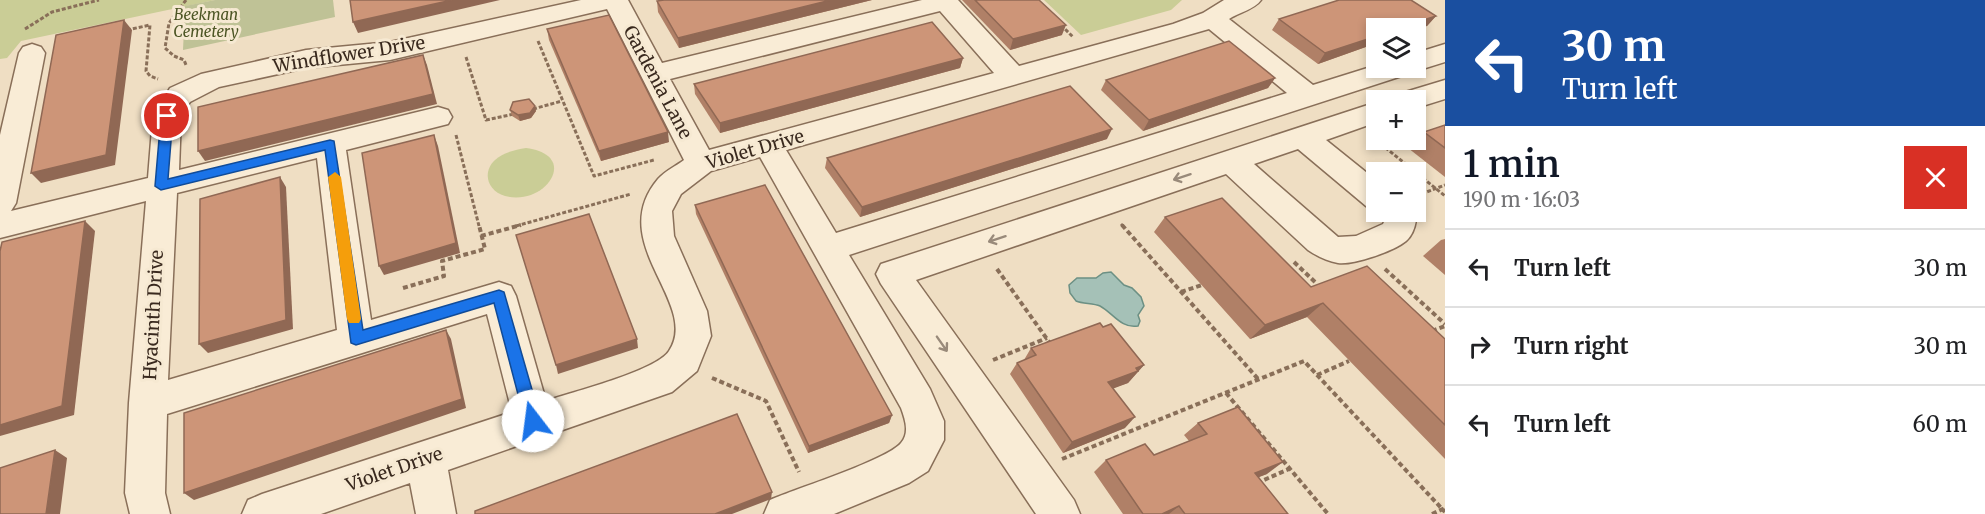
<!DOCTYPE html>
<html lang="en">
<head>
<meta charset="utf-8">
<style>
  :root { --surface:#fff; --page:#f6f6f6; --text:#202124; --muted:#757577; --line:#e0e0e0; --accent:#111827 }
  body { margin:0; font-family:Merriweather,serif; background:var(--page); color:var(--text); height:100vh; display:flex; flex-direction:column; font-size:22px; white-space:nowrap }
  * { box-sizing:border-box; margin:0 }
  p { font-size:20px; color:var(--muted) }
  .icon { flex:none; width:33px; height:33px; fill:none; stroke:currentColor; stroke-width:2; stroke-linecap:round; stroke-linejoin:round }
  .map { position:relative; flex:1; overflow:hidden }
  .panel { display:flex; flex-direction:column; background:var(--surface); width:540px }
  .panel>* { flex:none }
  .top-card { background:#1a4fa0; color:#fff; overflow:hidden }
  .fabs { position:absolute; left:1366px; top:18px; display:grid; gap:12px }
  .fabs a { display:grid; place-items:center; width:60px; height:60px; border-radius:0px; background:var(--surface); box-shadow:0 3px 9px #0003; font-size:30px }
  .pin { position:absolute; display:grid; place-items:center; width:51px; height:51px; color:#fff; margin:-26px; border:3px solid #fff; border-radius:50%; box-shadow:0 2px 6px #0007 }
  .me { position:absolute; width:66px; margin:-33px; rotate:345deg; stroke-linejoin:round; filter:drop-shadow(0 0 4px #0008) }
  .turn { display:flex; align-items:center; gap:21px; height:126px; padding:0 18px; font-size:27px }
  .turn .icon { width:78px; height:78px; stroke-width:2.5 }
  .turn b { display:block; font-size:42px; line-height:51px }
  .round { display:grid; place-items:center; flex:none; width:63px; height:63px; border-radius:0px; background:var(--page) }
  .headline { display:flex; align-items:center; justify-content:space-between; height:102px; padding:0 18px }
  h1 { font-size:36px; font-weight:600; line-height:45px; color:var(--accent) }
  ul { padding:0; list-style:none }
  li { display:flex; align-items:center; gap:18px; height:78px; padding:0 18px; border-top:2px solid var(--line) }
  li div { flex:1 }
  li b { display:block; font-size:22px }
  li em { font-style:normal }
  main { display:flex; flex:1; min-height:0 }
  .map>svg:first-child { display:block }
</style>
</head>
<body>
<main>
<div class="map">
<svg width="1445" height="514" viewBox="0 0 1445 514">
  <rect width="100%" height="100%" fill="#efdec3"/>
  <g fill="#cacd96">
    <path d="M0 0H215L21 41 7 58 0 59Z"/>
    <path d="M1044 0H1182L1171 10 1081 35Z"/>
    <path d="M526 148C581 155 545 207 505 196 487 191 482 172 495 160 504 152 515 150 526 148Z"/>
  </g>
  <path fill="#bfc296" d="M215 0H333L335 17 183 50 185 6Z"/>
  <path fill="#a5c1b7" stroke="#6c9084" stroke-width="1.5" d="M1111 272 1124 285 1132 288 1141 297 1144 306 1138 315 1140 321 1138 326C1121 329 1113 313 1100 306 1093 303 1083 304 1076 301L1070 293 1069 285 1077 278H1096L1103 273Z"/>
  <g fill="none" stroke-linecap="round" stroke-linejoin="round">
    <g stroke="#896f59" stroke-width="3">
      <g id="minor">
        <path d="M581 0H628L662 63 922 0H958L1019 66 1173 24 1203 13 1224 0H1261C1255 9 1238 13 1229 19L1313 85 1377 65V68H1416V53L1445 44V62L1416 71 1411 69 1408 74 849 255 930 389 944 421V440L928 471 909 483 834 514H764L770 500C795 489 887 460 901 443 910 433 905 419 901 408L760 157 711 171 681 194 672 211 674 236 707 311 711 336 697 371 672 392 448 470 456 514H416L410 483 321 514H242L248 500 262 494 512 412 487 314 167 414 165 493 170 514H130L125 493 129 403 146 201 0 238V135L19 53 23 47 32 44 41 47 45 53 16 203 11 211 148 178 153 116 170 88 201 74 306 50 390 42ZM607 9 684 160C676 166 665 171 658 179 604 243 701 303 669 351 656 371 572 392 546 401L516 296 511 286 499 282 371 320 346 150 448 124 452 117 448 110 438 107 179 170 181 116 190 102 219 87 306 68 390 60ZM940 11 994 73 709 150 670 79ZM1209 29 1287 93 836 233 786 150ZM317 158 337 330 168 380 177 193Z"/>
        <path d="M1445 80V99L1416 108V100H1398L1402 93Z"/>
        <path d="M1377 102V122L1326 140 1377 181V210L1366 206 1298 149 1254 164 1338 237 1356 236 1383 224 1384 222 1378 212H1411L1416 220C1415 227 1412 236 1406 241 1394 251 1354 265 1338 263 1327 261 1317 256 1308 250L1226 174 916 280 1074 500 1080 514H1036L881 284 876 274 881 264Z"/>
      </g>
    </g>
    <g stroke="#896f59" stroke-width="3" stroke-dasharray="4 2" stroke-linecap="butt">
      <path d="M186 0 169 23 165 48 174 56 184 60 186 65"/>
      <path d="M1061 25 1073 37"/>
      <path d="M25 29 52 12 99 0"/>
      <path d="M127 30 150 25 146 71 150 76 158 79"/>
      <path d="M538 41 594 176 654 160"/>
      <path d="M466 57 486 120 514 114"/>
      <path d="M533 109 562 101"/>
      <path d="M456 135 479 226"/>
      <path d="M1376 140 1445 196"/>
      <path d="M1416 196 1445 185"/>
      <path d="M1121 224 1123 226"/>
      <path d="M516 226 631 194"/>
    </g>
    <g stroke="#896f59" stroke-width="4" stroke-dasharray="5 3" stroke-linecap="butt">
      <path d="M1122 225 1259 380"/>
      <path d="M481 236 521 225"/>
      <path d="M1294 262 1315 282"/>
      <path d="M997 269 1052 346"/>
      <path d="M1385 269 1445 324"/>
      <path d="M403 288 444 276 442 261 485 249 479 225"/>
      <path d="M1181 292 1202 285"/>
      <path d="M1432 331 1445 326"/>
      <path d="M993 360 1047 338"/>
      <path d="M1317 375 1349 361"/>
      <path d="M712 378 766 401 799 472"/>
      <path d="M1226 393 1328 514"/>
      <path d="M1062 459 1304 361 1445 512"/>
      <path d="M1257 483 1289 469"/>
      <path d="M1432 514 1445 508"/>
    </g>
    <use href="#minor" fill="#f9ecd6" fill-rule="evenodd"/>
  </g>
  <g fill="#b08067">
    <path d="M664 0H872L679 48 658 12 657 1Z"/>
    <path d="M962 0H1039L1062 35 1010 50Z"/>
    <path d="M1436 16 1427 26 1377 28V43L1318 64 1272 30 1279 19Z"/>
    <path d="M547 29 669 142 601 161 549 40Z"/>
    <path d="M963 58 960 68 720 133 695 94 694 84Z"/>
    <path d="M1275 78 1268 88 1143 131 1101 90 1106 80Z"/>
    <path d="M510 110 536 111 531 118 520 121 512 116Z"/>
    <path d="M1445 125V177L1408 148 1424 132Z"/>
    <path d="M1107 139 860 217 825 168 827 158Z"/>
    <path d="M695 205 892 415 889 423 808 453 696 214Z"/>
    <path d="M1165 217 1311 287 1445 339V459L1307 317 1250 339 1154 232Z"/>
    <path d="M1445 239V275L1423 256 1441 240Z"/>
    <path d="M1031 348 1144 365 1128 383 1113 388 1125 428 1063 453 1010 374 1017 363 1024 360Z"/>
    <path d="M1198 423 1267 474 1258 477 1288 514H1123L1094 472 1106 460 1154 455 1189 441 1184 435Z"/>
  </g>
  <g fill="#906854">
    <path d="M452 0H500L358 33 353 22Z"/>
    <path d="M831 0H872L679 48 678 38Z"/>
    <path d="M1436 16 1427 26 1416 30V28H1399Z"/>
    <path d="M124 20 132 30 115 165 41 183 31 173Z"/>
    <path d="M1066 25 1062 35 1010 50 1013 39Z"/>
    <path d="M1377 36V43L1318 64 1325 53Z"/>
    <path d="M423 55 427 65 437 104 205 161 198 151Z"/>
    <path d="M963 58 960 68 720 133V123Z"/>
    <path d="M1275 78 1268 88 1143 131 1149 120Z"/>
    <path d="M535 106 536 111 531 118 520 121 518 115Z"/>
    <path d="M1112 129 1107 139 860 217 862 207Z"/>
    <path d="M668 132 669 142 601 161 599 151Z"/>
    <path d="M434 135 438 146 460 253 384 275 379 266Z"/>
    <path d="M280 177 286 187 293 329 208 353 199 344Z"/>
    <path d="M85 221 95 231 74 415 0 436V425Z"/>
    <path d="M1323 303 1307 317 1250 339 1265 325Z"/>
    <path d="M446 330 451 339 466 408 194 500 184 493Z"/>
    <path d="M637 339 638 348 558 374 556 365Z"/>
    <path d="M1144 365 1128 383 1099 394 1108 382 1136 368Z"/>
    <path d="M892 415 889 423 808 453 809 446Z"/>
    <path d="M1135 417 1125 428 1063 453 1072 442Z"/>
    <path d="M55 450 67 458 60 514H46Z"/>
    <path d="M1283 462 1267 474 1239 485 1255 473Z"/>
    <path d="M772 492 771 499 732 514H715Z"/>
    <path d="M1179 506 1169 514H1162Z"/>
  </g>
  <g fill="#cd9578" stroke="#906854" stroke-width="1.5">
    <path d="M350 0H452L353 22Z"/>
    <path d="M664 0H831L678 38 657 1Z"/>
    <path d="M975 0H1039L1066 25 1013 39Z"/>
    <path d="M1339 0H1411L1436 16 1399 28H1377V36L1325 53 1279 19Z"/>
    <path d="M609 15 668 132 599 151 547 29Z"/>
    <path d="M124 20 106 155 31 173 56 35Z"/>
    <path d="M932 22 963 58 720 123 694 84Z"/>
    <path d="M1229 41 1275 78 1149 120 1106 80Z"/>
    <path d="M423 55 433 94 198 151V107Z"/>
    <path d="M1070 86 1112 129 862 207 827 158Z"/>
    <path d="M529 99 535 106 530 113 518 115 510 110 513 102Z"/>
    <path d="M1445 125V148L1424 132Z"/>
    <path d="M434 135 456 243 379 266 362 153Z"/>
    <path d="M280 177 286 320 199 344 200 199Z"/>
    <path d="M765 185 892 415 809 446 695 205Z"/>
    <path d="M1222 198 1311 287 1367 266 1445 339V425L1323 303 1265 325 1165 217Z"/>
    <path d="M589 214 637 339 556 365 516 235Z"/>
    <path d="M85 221 62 406 0 425V251L2 242Z"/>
    <path d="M1100 323 1103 327 1111 324 1144 365 1136 368 1138 371 1108 382 1135 417 1072 442 1017 363 1036 355 1031 348Z"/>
    <path d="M446 330 462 399 184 493V413Z"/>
    <path d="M1238 407 1283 462 1255 473 1288 514H1185L1179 506 1162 514H1143L1106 460 1145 444 1154 455 1207 434 1198 423Z"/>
    <path d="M737 414 772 492 715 514H475V511Z"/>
    <path d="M55 450 46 514H0V468Z"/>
  </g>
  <defs><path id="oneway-shaft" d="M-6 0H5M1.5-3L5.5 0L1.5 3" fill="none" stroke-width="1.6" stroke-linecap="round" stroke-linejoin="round" transform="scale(1.5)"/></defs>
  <g stroke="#998a7a">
    <use href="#oneway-shaft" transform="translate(1182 177) rotate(162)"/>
    <use href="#oneway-shaft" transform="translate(997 239) rotate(162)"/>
    <use href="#oneway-shaft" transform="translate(942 344) rotate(55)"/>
  </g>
  <path fill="#1a73e8" stroke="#114b97" stroke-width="1.5" d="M167 112 173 116 168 179 330 140 334 141 363 330 499 290 504 292 541 421 538 426 533 429 527 426 525 421 494 303 356 345 351 343 325 150 161 190 155 186 161 116Z"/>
  <path fill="#f59e0b" d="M335 172 341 177 361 319 359 323H349L347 319 328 177Z"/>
  <g text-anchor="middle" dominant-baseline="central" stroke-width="6" stroke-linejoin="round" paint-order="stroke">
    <g font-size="15" font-style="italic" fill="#4c5524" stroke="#f6e9d2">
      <text x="206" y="14">Beekman<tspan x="206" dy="17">Cemetery</tspan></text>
    </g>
    <g font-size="18" fill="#39291e" stroke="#f6e9d2">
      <text transform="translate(349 54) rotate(-9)">Windflower Drive</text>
      <text transform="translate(658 82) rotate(62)">Gardenia Lane</text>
      <text transform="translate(755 149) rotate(-16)">Violet Drive</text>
      <text transform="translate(153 315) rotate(-87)">Hyacinth Drive</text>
      <text transform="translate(394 469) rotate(-19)">Violet Drive</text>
    </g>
  </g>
</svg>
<div class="fabs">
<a><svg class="icon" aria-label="layers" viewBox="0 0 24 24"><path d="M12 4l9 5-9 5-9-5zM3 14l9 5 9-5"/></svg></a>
<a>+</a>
<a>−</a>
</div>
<div class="pin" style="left:167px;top:116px;background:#d93025"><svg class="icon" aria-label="arrive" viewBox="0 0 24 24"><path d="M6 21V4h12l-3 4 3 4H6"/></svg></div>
<svg class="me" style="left:533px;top:421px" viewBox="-20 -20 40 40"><circle r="19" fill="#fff"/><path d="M0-13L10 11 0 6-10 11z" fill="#1a73e8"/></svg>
</div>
<section class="panel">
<div class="top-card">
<div class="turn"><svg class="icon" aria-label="left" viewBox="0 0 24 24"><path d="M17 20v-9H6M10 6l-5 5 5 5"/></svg><div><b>30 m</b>Turn left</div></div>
</div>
<div class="headline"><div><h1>1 min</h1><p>190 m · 16:03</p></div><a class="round" style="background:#d93025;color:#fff"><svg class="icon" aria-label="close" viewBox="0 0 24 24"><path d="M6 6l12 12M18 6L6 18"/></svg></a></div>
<ul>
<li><svg class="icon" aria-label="left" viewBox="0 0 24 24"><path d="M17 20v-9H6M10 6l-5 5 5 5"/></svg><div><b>Turn left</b></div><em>30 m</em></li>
<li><svg class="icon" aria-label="right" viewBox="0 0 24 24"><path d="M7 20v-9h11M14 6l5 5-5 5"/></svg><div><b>Turn right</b></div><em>30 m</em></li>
<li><svg class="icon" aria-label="left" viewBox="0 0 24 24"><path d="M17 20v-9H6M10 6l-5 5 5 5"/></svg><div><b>Turn left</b></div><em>60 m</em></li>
</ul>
</section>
</main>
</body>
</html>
